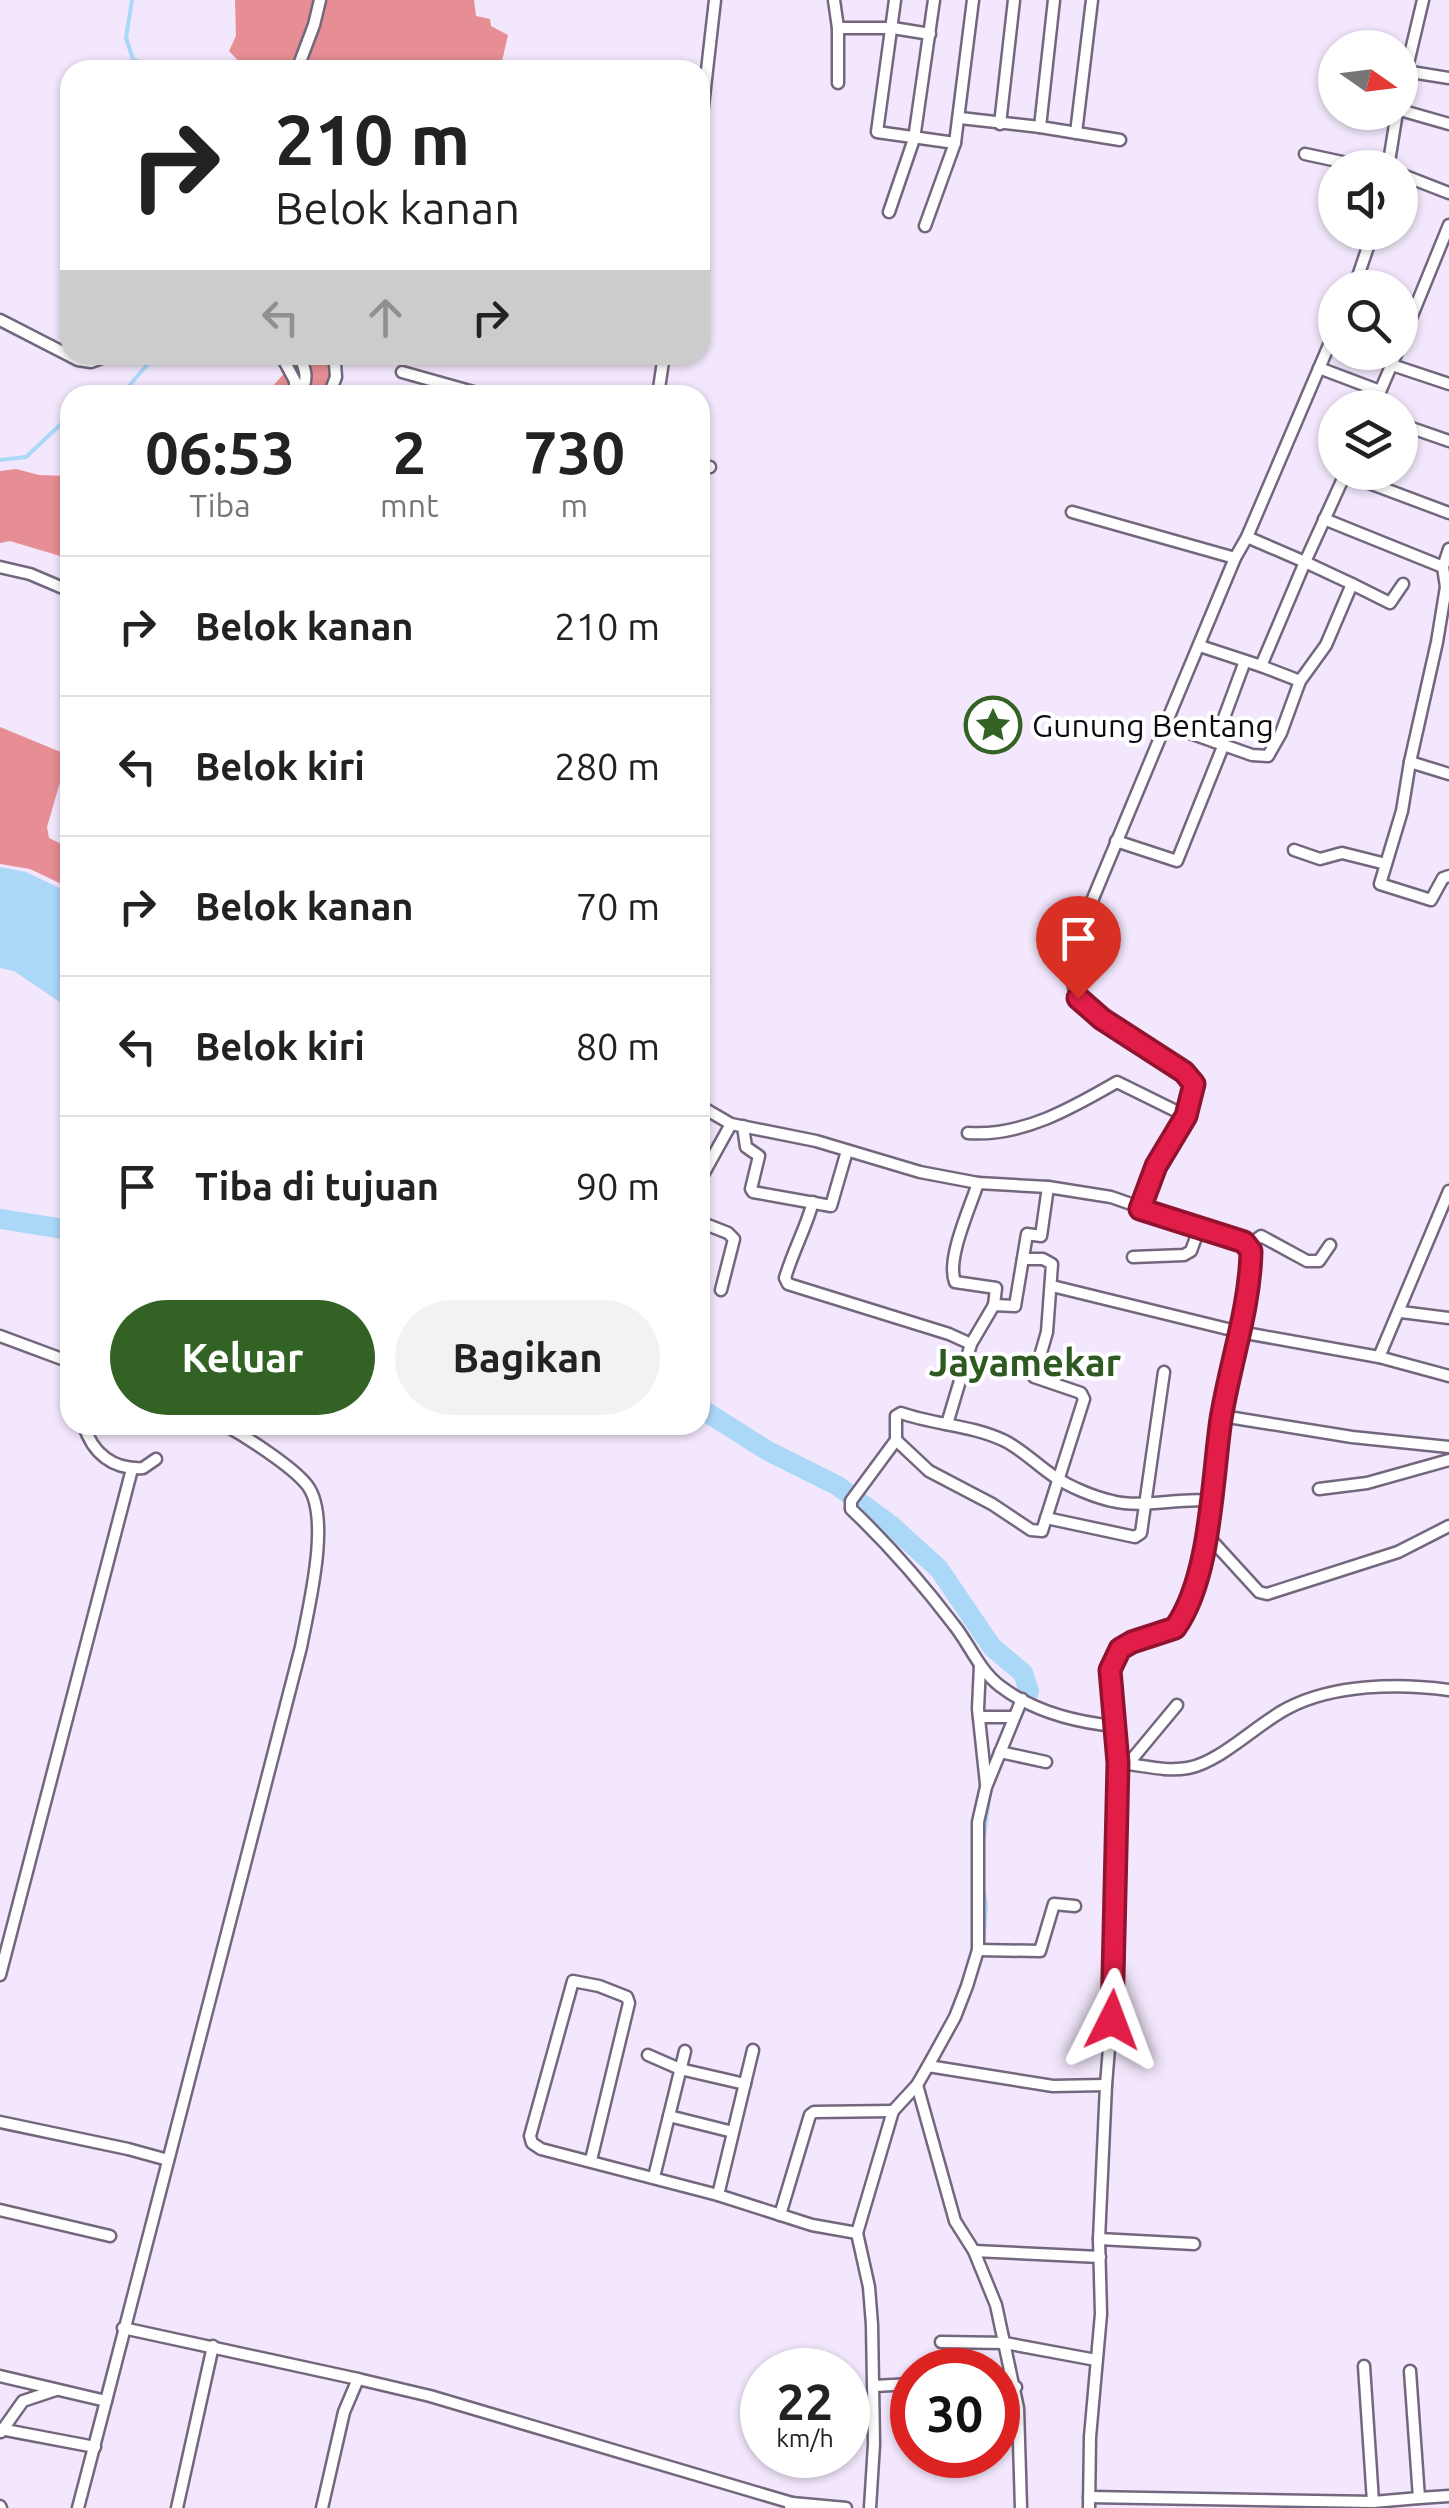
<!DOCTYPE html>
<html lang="id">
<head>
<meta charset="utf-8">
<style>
  :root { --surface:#fff; --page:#f2f2f2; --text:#222; --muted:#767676; --line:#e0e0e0; --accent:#336324 }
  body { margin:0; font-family:Ubuntu,sans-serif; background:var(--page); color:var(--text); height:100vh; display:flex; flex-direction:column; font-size:38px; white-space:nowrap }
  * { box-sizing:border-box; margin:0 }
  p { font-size:32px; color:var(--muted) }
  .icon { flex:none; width:55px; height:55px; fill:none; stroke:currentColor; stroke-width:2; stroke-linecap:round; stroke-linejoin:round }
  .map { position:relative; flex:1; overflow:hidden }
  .drawer { position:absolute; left:60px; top:385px; width:650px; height:1050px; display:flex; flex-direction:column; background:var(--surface); border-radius:30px; box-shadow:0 2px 8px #0004 }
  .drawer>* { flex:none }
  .hud { position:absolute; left:60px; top:60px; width:650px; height:305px; border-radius:30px; box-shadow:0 2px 8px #0004; background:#fff; color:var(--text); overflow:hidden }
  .needle { width:65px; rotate:104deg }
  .fabs { position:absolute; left:1318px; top:30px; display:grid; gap:20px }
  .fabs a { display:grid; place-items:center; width:100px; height:100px; border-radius:50%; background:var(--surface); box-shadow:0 2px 8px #0004; font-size:50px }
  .speed { position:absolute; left:740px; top:2348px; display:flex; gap:20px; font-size:50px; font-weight:700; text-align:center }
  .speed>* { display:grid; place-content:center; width:130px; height:130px; border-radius:50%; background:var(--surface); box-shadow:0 2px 8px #0004; line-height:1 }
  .speed small { font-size:25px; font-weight:400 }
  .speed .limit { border:15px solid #d22; background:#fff; color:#111 }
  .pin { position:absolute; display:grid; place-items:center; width:85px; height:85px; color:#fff; margin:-102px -42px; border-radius:50% 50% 50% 0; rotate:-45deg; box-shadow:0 0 10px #0007 }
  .pin .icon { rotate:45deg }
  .me { position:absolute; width:110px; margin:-55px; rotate:3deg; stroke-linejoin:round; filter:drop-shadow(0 0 8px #0008) }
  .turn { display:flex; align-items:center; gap:35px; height:210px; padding:0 50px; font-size:45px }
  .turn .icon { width:130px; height:130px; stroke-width:2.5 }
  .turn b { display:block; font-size:70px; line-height:85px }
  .lanes { display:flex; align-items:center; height:95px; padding:0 50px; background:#0003; justify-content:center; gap:50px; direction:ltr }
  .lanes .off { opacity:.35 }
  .eta { display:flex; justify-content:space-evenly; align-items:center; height:170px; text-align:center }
  .eta b { font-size:60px; font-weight:600; line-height:70px }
  .primary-button { display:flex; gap:20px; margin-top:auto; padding:20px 50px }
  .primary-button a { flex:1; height:115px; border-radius:60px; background:var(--accent); color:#fff; font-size:40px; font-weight:600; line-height:115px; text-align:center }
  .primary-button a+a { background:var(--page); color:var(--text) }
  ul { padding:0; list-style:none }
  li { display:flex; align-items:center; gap:30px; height:140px; padding:0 50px; border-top:2px solid var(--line) }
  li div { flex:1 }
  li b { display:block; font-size:38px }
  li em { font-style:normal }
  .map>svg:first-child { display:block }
</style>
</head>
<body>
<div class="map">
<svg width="1449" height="2508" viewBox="0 0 1449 2508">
  <rect width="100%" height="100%" fill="#f2e7fc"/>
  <g fill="#e68e93">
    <path d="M235 0H474L476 16 490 19 491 26 508 35 500 70H247L229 51 236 36Z"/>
    <path d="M280 355H343L334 377 333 395H265L287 370Z"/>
    <path d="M16 469 39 475 70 476V559L10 541 0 543V471Z"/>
    <path d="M0 727 68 755 47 827 49 838 70 848V888L30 869 0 864Z"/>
  </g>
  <path fill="#acd8f8" d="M0 867 26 872 70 893V1009L14 971 0 968Z"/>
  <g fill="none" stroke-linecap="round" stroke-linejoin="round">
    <g stroke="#acd8f8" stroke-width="4">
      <path d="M132 0 126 38 133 59 156 70"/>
      <path d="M121 395 147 365 165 355"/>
      <path d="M0 460 26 457 62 423 70 422"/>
      <path d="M983 1843 990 1792 998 1769"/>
      <path d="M982 1882 986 1905 983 1947"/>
      <path d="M939 2056 954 2029"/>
      <path d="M1011 2354 1018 2383"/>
    </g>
    <g stroke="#acd8f8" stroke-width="20">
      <path d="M0 1219 70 1230"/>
      <path d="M700 1408 768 1451 838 1486 892 1526 939 1569 992 1647 1023 1673 1029 1691 1027 1696"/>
    </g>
    <g stroke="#73677e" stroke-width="15">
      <g id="minor">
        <path d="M834 0 838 28V83"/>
        <path d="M895 0 877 132 955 143"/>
        <path d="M1054 0 1040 127 1120 140"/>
        <path d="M838 28H893L930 34"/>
        <path d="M297 70 314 25 320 0"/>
        <path d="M1405 71 1449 78"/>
        <path d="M1400 97 1423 0"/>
        <path d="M1400 110 1449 124"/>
        <path d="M960 118 1040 127"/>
        <path d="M1000 124 1014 0"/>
        <path d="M700 132 715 0"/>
        <path d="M1076 133 1092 0"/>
        <path d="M1305 154 1370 168"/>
        <path d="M1388 168 1397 112"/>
        <path d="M1400 174 1449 193"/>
        <path d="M889 212 914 139 934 0"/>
        <path d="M925 226 955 143 973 0"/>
        <path d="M1354 288 1373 232"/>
        <path d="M0 320 78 360 91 362 110 355"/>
        <path d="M1400 345 1449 225"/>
        <path d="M281 355 295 381V395"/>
        <path d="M1392 365 1449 384"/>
        <path d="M1319 368 1380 391"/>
        <path d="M402 372 484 395"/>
        <path d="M297 395C310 382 306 370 299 355"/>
        <path d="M329 395 336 377 335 364"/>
        <path d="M658 395 664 355"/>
        <path d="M1373 408 1397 352"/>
        <path d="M1400 424 1449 441"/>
        <path d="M700 465 710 467"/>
        <path d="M1345 474 1449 513"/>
        <path d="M1072 512 1235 558"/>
        <path d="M1324 519 1443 567"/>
        <path d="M1247 537 1305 562 1346 472"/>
        <path d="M1449 549 1443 567 1446 587 1437 642 1410 762 1402 811 1380 884 1431 900 1443 878 1449 876"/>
        <path d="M0 567 30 574 70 591"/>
        <path d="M1352 584 1390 603 1403 584"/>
        <path d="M1261 666 1300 681"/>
        <path d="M1167 725 1252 755 1268 756 1281 733 1300 681 1326 645 1352 584 1305 562 1261 666 1200 646"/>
        <path d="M1215 742 1245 661"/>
        <path d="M1410 762 1449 774"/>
        <path d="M1116 841 1177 861 1224 744"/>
        <path d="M1294 850 1320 859 1342 853 1386 864"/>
        <path d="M700 1106 731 1124 816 1141 920 1172 978 1183 1048 1187 1111 1197 1249 1245"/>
        <path d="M743 1126 746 1147 759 1156 751 1189 753 1192 831 1206 847 1151"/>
        <path d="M968 1133C1022 1137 1072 1108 1117 1082L1186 1116"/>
        <path d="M700 1180 731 1124"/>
        <path d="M978 1183C970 1208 946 1259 955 1282L996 1288 994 1305"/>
        <path d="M813 1202C806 1228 793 1251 785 1278L788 1284 949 1334 971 1344"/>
        <path d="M1139 1209 1156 1166 1186 1116 1193 1084 1184 1071C1163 1058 1082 1013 1075 992 1071 978 1073 959 1074 944L1235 558 1247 537 1335 331"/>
        <path d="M700 1222 728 1233 734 1239 721 1290"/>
        <path d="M1249 1245 1261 1236 1307 1261H1319L1330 1245"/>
        <path d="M1133 1257 1184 1255 1191 1251 1199 1229"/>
        <path d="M1052 1286 1240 1332 1379 1357 1449 1191"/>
        <path d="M1401 1312 1449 1318"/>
        <path d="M0 1336 70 1362"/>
        <path d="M1379 1357 1449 1376"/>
        <path d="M1222 1416 1352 1437 1449 1447"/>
        <path d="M947 1424 971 1344 994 1305 1015 1306 1027 1234 1041 1236 1048 1187"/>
        <path d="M84 1425C92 1453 113 1470 143 1468L156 1459"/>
        <path d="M896 1440 929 1471 992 1504 1031 1530 1042 1531 1084 1399 1081 1393 1034 1377 1047 1332 1052 1264 1043 1259H1023"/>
        <path d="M1319 1489 1367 1483 1449 1460"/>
        <path d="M1046 1518 1135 1537 1141 1533 1164 1372"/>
        <path d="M1206 1534 1259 1592 1267 1594 1398 1552 1449 1526"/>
        <path d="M980 1665 978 1709 986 1784"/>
        <path d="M979 1717H1014"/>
        <path d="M1115 1726C1074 1722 1034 1712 1000 1686 979 1670 970 1645 954 1625 922 1583 889 1545 851 1509V1501L896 1440V1416L901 1413C935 1425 972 1425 1005 1441 1023 1450 1038 1466 1055 1477 1070 1487 1094 1497 1112 1501 1144 1509 1179 1497 1211 1501"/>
        <path d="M1000 1752 1046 1762"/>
        <path d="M1119 1763C1143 1765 1164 1772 1188 1768 1221 1762 1258 1723 1288 1708 1334 1684 1399 1683 1449 1690"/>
        <path d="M1128 1764 1177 1705"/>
        <path d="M978 1950 1040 1951 1054 1904 1075 1906"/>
        <path d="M0 1975 132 1469"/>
        <path d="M648 2055 680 2069 745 2084"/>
        <path d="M928 2066 1053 2086 1106 2085"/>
        <path d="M917 2085 955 2221 974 2251 996 2305 1018 2408 1021 2508"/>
        <path d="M669 2116 733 2132"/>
        <path d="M0 2122 128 2149 168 2160"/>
        <path d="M591 2160 629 2003 627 1997 599 1986 573 1981 530 2136 532 2143 541 2149 718 2195 812 2225 857 2233"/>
        <path d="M654 2177 685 2051"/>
        <path d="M718 2195 753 2050"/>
        <path d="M0 2210 110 2236"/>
        <path d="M780 2215 810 2115 814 2112 893 2111"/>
        <path d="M1099 2239 1194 2244"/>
        <path d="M974 2251 1100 2257"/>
        <path d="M123 2328 358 2379"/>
        <path d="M941 2342 1005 2343 1096 2360"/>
        <path d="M1364 2366 1373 2502"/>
        <path d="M0 2376 106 2401 78 2508"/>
        <path d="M874 2386 912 2384"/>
        <path d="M998 2386 1016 2387"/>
        <path d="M106 2401 301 1647C308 1609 332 1517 307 1485 292 1466 246 1437 225 1425"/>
        <path d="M0 2429 95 2447"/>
        <path d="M1 2432 23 2401 56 2390"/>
        <path d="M1089 2497 1373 2502 1419 2498 1410 2371"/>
        <path d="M1419 2498 1449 2496"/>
        <path d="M0 2506 1 2508"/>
        <path d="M790 2506 792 2503 846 2508"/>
        <path d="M177 2508 213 2346"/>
        <path d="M322 2508 344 2412 358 2379 430 2396 792 2503"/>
        <path d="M870 2508 874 2444 872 2325 869 2287 857 2233 893 2111 917 2085 928 2066 955 2017 967 1986 978 1950V1822L986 1787 1022 1699"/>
        <path d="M1089 2508 1090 2437 1101 2314 1099 2239 1106 2085 1114 1987V1846L1119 1763 1109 1670 1119 1649 1131 1642 1175 1629 1186 1606 1206 1534 1222 1416 1250 1265 1249 1245"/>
      </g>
    </g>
    <use href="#minor" stroke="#fff" stroke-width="10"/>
  </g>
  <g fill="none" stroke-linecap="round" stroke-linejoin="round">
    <g stroke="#92132f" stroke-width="25">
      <path id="route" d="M1078 998 1102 1019 1184 1072 1194 1084 1186 1116 1156 1166 1140 1209 1244 1242 1251 1251C1250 1308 1230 1363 1221 1419 1212 1480 1211 1578 1175 1628L1132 1642 1120 1649 1110 1670 1118 1763 1112 2020"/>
    </g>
    <use href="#route" stroke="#e11d48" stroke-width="18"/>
  </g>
  <defs>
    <g id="sight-ring" transform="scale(2.875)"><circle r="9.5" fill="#fff" stroke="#336324" stroke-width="1.5"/><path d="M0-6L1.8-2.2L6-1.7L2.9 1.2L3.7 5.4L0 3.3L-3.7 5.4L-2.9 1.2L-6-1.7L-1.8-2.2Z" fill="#336324"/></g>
  </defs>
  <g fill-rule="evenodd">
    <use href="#sight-ring" x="993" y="725"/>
  </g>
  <g text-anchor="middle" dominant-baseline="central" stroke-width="8" stroke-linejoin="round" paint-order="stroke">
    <g font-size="32" fill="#0e0a12" stroke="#fff" text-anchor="start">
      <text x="1032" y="725">Gunung Bentang</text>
    </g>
    <g font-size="38" font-weight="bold" fill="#2e5920" stroke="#fff">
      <text x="1025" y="1362">Jayamekar</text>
    </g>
  </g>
</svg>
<div class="fabs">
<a><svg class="needle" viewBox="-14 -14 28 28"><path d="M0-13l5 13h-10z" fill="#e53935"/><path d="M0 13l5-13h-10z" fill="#767676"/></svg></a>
<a><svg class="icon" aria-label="sound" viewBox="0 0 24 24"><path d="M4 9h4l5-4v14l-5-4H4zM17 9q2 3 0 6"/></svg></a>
<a><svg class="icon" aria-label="search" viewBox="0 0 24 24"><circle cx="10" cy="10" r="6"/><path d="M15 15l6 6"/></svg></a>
<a><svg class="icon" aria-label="layers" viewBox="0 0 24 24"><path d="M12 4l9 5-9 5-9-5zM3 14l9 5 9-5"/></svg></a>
</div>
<div class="speed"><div>22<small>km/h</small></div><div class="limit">30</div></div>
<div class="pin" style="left:1078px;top:998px;background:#d93025"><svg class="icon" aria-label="arrive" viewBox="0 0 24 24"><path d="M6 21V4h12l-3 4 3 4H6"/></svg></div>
<svg class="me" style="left:1112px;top:2020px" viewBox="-20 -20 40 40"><path d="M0-17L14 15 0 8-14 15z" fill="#e11d48" stroke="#fff" stroke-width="4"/></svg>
<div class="hud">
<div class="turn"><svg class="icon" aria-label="right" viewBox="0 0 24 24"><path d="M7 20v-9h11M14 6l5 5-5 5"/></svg><div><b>210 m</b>Belok kanan</div></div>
<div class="lanes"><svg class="icon off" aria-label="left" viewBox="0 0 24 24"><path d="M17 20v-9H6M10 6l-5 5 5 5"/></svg><svg class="icon off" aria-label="ahead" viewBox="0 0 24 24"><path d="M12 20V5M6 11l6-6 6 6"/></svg><svg class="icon" aria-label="right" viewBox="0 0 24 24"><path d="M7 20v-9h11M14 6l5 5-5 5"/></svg></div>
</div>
<section class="drawer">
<div class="eta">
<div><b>06:53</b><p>Tiba</p></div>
<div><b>2</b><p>mnt</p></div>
<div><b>730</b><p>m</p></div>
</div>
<ul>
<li><svg class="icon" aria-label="right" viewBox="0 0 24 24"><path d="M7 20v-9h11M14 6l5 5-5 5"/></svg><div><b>Belok kanan</b></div><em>210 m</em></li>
<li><svg class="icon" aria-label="left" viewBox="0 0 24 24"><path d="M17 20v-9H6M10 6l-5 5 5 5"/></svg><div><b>Belok kiri</b></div><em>280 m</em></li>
<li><svg class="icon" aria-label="right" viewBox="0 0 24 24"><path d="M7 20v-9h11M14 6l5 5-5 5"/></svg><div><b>Belok kanan</b></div><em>70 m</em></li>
<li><svg class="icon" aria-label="left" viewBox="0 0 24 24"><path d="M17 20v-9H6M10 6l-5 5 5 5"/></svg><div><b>Belok kiri</b></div><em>80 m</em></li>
<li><svg class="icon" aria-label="arrive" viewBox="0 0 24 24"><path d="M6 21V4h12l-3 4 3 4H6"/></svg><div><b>Tiba di tujuan</b></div><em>90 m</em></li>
</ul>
<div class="primary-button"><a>Keluar</a><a>Bagikan</a></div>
</section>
</div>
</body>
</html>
